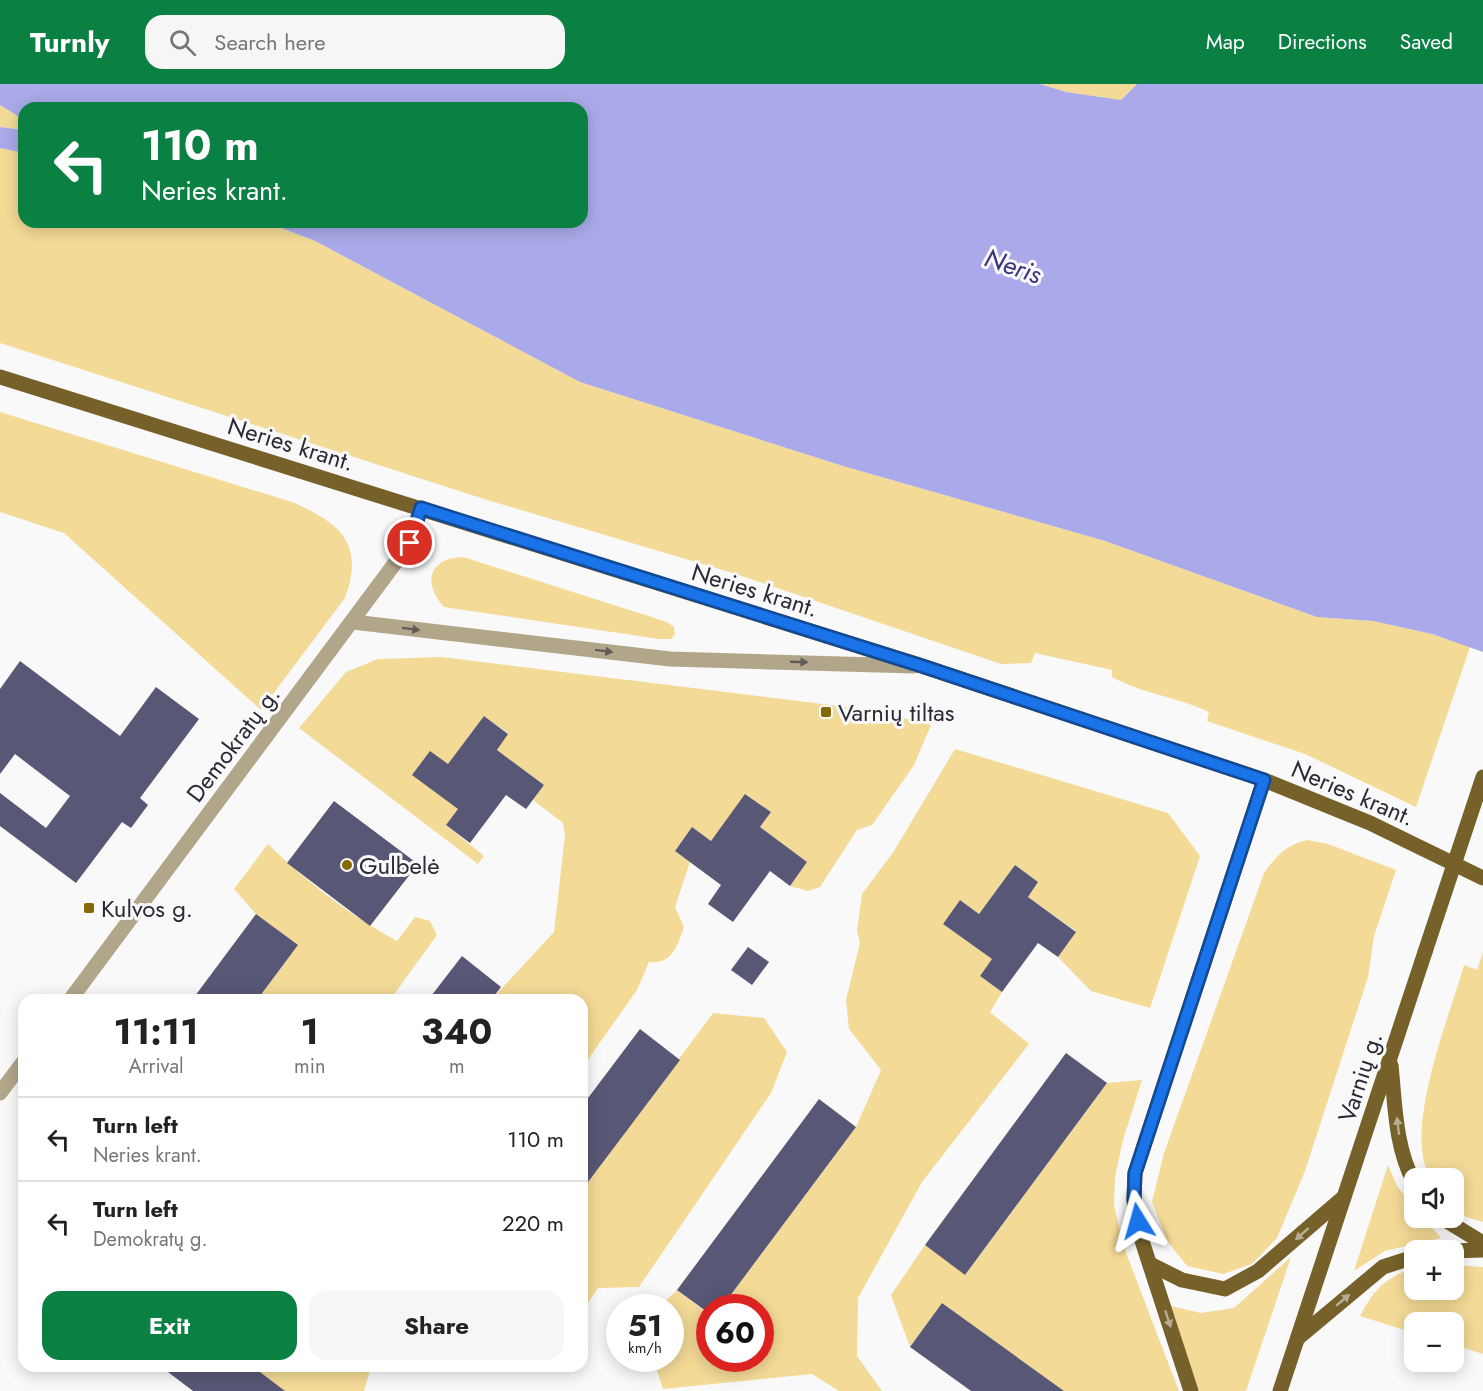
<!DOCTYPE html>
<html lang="en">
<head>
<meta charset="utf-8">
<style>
  :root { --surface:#fff; --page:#f6f6f6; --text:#222; --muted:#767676; --line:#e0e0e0; --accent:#0b8043 }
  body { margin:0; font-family:Jost,sans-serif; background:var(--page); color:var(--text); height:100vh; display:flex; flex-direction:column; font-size:22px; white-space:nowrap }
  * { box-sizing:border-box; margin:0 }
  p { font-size:20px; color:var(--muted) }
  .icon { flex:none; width:33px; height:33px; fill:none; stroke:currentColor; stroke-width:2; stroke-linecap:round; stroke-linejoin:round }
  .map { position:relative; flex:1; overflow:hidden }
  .side { position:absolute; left:18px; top:910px; width:570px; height:378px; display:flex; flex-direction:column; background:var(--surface); border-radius:18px; box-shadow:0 3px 15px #0003 }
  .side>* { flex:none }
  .hud { position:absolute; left:18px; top:18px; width:570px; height:126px; border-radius:18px; box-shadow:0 3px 15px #0003; background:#0b8043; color:#fff; overflow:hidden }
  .buttons { position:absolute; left:1404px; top:1084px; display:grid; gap:12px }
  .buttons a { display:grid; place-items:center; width:60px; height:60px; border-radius:12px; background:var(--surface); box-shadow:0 3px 15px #0003; font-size:30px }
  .speed { position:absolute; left:606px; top:1210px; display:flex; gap:12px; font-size:30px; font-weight:700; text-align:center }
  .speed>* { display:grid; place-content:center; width:78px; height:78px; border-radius:50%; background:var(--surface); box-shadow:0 3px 15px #0003; line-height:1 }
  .speed small { font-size:15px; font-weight:400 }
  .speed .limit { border:9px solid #d22; background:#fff; color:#111 }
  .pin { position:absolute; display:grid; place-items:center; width:51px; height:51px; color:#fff; margin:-26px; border:3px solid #fff; border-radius:50%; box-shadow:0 2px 6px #0007 }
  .me { position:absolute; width:66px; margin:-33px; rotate:352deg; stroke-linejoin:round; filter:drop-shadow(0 0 4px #0008) }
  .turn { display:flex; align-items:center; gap:21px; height:126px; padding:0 24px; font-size:27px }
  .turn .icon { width:78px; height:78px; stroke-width:2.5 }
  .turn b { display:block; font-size:42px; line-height:51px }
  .eta { display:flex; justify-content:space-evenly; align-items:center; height:102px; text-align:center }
  .eta b { font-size:36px; font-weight:700; line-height:42px }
  .button { display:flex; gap:12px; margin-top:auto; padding:12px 24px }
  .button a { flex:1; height:69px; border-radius:18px; background:var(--accent); color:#fff; font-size:24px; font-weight:700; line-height:69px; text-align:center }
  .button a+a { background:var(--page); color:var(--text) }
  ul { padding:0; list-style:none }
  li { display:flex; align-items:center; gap:18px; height:84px; padding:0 24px; border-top:2px solid var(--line) }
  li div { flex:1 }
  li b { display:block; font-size:22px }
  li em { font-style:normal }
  header { display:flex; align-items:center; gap:36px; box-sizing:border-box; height:84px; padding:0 30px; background:var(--accent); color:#fff }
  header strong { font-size:28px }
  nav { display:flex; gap:33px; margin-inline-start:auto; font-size:21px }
  .search { width:420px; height:54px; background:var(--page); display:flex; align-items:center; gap:15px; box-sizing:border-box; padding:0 21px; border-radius:18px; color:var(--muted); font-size:22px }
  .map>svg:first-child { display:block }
</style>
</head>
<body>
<header>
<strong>Turnly</strong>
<div class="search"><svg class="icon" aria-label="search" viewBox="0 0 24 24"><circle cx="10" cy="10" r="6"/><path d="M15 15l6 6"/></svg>Search here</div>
<nav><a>Map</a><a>Directions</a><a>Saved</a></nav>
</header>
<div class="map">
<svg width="1483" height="1307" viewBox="0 0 1483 1307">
  <rect width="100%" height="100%" fill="#f9f9f9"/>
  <g fill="#f4da97">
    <path d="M1040 0H1137L1121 16 1066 8Z"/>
    <path d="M0 21 24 36V46L0 43Z"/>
    <path d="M0 64 24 69V138H266L315 157 580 298 843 382 1105 457 1317 533 1373 537 1432 550 1470 563 1416 723 1305 670 1207 637 1209 628C1178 613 1143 610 1112 593V586L1035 569 1031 579 1001 580 736 490 484 415 0 259Z"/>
    <path d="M0 328 292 418C340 439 365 459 345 514L261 626 64 449 0 428Z"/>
    <path d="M463 473 667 538 674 543 675 550 671 555H659L444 523C422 499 429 474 463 473Z"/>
    <path d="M442 573 871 626 931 641 914 681 872 741 857 746 820 803 808 807 790 802 807 778 760 743 771 728 746 710 711 757 692 743 675 767 690 778 675 823 684 843C678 861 672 881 649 878L637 906 582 984V916H491L554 848 565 751 563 739 533 716 544 701 497 666 508 649 484 632 448 680 458 725 446 741 484 772 478 780 299 644 346 588 378 575Z"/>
    <path d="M955 665 1168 729 1200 772 1150 924 1091 907 1058 873 1076 847 1028 813 1038 798 1015 781 979 830 960 816 943 840 992 875 980 892 1002 908 990 928 1029 960 922 1098 858 1214 857 1272 882 1307H839L812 1290 663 1305 653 1275H670V1224H658L677 1206 709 1230 710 1275H760V1224H721L856 1043 881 986 849 945 846 916 860 859 857 847 862 810 894 767Z"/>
    <path d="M1307 756 1328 760 1396 786 1374 852 1368 893 1305 1087 1277 1154 1252 1180 1223 1190 1187 1182 1167 1157 1152 1118 1164 1069 1264 789C1276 772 1286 761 1307 756Z"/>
    <path d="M268 760C305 797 351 832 397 857L415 833 430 837 437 851 390 916H257L298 861 256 830 234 805Z"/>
    <path d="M1483 868V1138L1466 1133 1454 1120V1095H1432C1400 1053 1450 931 1464 881L1477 886Z"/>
    <path d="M713 929 764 934 787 968 771 1009 639 1203 598 1204 582 1228V1106Z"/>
    <path d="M1142 996 1123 1056 1115 1093 1114 1121 1123 1161 1179 1307H1064L942 1219 910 1263 891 1211 925 1161 966 1190 1107 999Z"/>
    <path d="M1388 1081 1397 1102 1414 1123V1134H1424L1441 1154 1385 1167 1354 1187Z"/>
    <path d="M1291 1173 1246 1307H1199L1166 1221 1201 1229 1234 1224Z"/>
    <path d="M1454 1181 1483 1183V1270L1454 1261V1239H1414V1249L1360 1232C1375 1204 1385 1195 1414 1183V1206H1454Z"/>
    <path d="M252 1283H371L364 1307H285Z"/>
  </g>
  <g fill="#aaaaea">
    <path d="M0 0H1040L1066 8 1121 16 1137 0H1483V568L1432 550 1373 537 1317 533 1105 457 843 382 580 298 315 157 266 138H582V24H24V36L0 21Z"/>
    <path d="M0 43 24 46V69L0 64Z"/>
  </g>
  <g fill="#585876">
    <path d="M20 577 120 652 156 603 199 635 140 714 148 721 131 744 122 738 76 799 0 742V709L46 744 70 712 15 670 0 690V605Z"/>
    <path d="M484 632 508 650 497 666 544 701 526 725 506 711 470 759 446 741 458 725 412 691 430 667 448 680Z"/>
    <path d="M745 710 771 728 760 743 807 778 790 802 770 787 733 838 708 820 721 801 675 767 692 743 711 757Z"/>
    <path d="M334 717 418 780 370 842 287 779Z"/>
    <path d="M1015 781 1038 798 1028 813 1076 848 1058 873 1038 859 1002 908 980 892 992 875 943 840 960 816 979 830Z"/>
    <path d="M256 830 298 861 257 916H192Z"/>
    <path d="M748 863 769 878 752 901 731 886Z"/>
    <path d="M462 872 501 903 491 916H428Z"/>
    <path d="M640 945 680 976 582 1106V1022Z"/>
    <path d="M1066 969 1107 999 965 1191 925 1161Z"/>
    <path d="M819 1015 856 1043 721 1224H710V1230L677 1206Z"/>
    <path d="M942 1219 1064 1307H971L910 1263Z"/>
    <path d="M160 1282H252L285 1307H193Z"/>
  </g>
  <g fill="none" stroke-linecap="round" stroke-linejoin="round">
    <g stroke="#b2a68a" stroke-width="15">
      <path d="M353 538 670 575 914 582"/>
      <path d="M70 916 410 459 421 424"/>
      <path d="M0 1009 24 977"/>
    </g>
    <g stroke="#76612a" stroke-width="15">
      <path d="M0 293 922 582 1264 696 1370 739 1483 794"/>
      <path d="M1391 981C1395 1019 1395 1063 1414 1098"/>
      <path d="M1442 1134 1483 1159"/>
      <path d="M1449 1167 1483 1166"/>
      <path d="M1150 1180 1182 1196 1225 1205 1258 1187 1344 1113"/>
      <path d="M1298 1254 1383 1183 1414 1173"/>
      <path d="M1191 1307 1142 1157 1134 1116 1135 1089 1264 696"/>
      <path d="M1280 1307 1425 868"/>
    </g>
    <path stroke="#76612a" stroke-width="15" d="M1425 868 1483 693"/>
  </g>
  <defs><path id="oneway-solid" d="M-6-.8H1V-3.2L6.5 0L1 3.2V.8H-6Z" transform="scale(1.5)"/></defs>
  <g fill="#605c58">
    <use href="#oneway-solid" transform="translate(411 545) rotate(7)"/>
    <use href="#oneway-solid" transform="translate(604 567) rotate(7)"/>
    <use href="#oneway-solid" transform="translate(799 578) rotate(2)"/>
  </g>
  <g fill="#b8ad92">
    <use href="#oneway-solid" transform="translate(1398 1042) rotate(-97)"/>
    <use href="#oneway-solid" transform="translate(1302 1150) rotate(138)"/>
    <use href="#oneway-solid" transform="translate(1343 1216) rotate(-40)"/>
    <use href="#oneway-solid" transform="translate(1168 1235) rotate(72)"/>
  </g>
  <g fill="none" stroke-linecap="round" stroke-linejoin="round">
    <g stroke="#114b97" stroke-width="15">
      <path id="route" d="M410 459 421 424 922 582 1264 696 1135 1089 1134 1116 1138 1137"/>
    </g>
    <use href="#route" stroke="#1a73e8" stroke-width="10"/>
  </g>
  <g fill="#866904" stroke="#f9f9f9" stroke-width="2">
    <rect x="820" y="622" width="12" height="12" rx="3"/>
    <circle cx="347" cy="781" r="6"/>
    <rect x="83" y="818" width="12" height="12" rx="3"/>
  </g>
  <g text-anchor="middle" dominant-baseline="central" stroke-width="6" stroke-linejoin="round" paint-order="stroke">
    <g font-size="24" fill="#2a2a37" stroke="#f9f9f9">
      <text transform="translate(291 360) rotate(17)">Neries krant.</text>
      <text transform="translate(755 506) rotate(17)">Neries krant.</text>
      <text transform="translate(233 660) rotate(-53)">Demokratų g.</text>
      <text transform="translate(1353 709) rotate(23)">Neries krant.</text>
      <text transform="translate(1360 993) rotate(-72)">Varnių g.</text>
    </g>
    <g font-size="24" fill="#2a2a37" stroke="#f9f9f9" text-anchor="start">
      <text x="838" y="628">Varnių tiltas</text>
      <text x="359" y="781">Gulbelė</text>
      <text x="101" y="824">Kulvos g.</text>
    </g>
    <g font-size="26" font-style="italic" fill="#3c347e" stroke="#f9f9f9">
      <text transform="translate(1013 182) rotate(19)">Neris</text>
    </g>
  </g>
</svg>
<div class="buttons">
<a><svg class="icon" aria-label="sound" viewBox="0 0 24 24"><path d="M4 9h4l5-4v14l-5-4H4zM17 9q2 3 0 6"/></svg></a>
<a>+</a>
<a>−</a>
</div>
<div class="speed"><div>51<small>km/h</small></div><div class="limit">60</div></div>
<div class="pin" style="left:410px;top:459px;background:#d93025"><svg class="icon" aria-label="arrive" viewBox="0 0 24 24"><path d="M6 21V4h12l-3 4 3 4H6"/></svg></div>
<svg class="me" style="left:1138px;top:1137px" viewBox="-20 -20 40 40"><path d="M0-17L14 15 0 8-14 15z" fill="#1a73e8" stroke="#fff" stroke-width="4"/></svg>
<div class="hud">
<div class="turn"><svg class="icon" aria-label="left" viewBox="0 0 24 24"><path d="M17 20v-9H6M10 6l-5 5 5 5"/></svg><div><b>110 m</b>Neries krant.</div></div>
</div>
<section class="side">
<div class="eta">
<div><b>11:11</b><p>Arrival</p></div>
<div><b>1</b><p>min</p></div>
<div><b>340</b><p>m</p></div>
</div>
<ul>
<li><svg class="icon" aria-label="left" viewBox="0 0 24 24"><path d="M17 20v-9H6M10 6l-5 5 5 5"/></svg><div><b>Turn left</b><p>Neries krant.</p></div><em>110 m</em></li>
<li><svg class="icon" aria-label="left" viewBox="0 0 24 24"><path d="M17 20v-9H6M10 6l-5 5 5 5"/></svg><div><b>Turn left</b><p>Demokratų g.</p></div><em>220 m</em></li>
</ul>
<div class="button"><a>Exit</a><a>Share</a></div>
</section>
</div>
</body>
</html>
